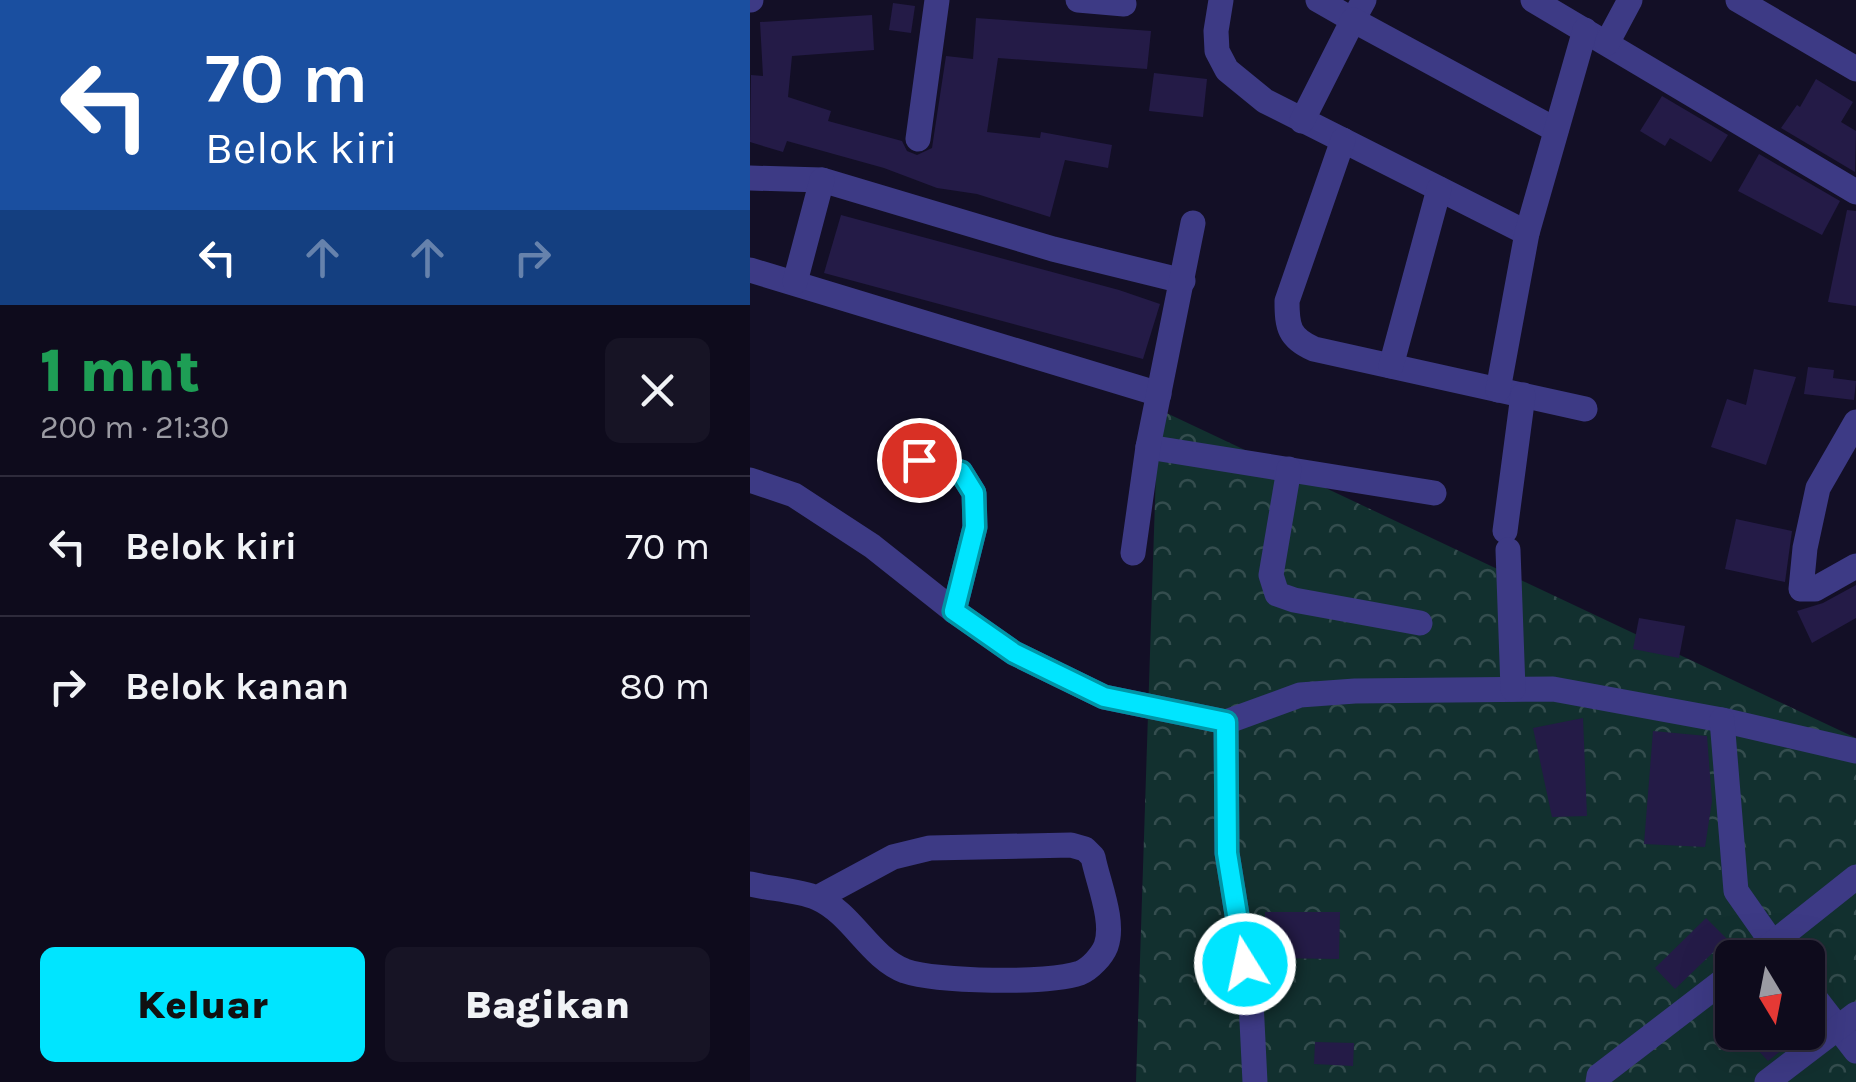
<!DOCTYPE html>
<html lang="id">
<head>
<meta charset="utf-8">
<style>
  :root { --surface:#0e0b1c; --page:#171425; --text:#f1f3f6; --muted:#9b9ba3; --line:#2e2b3b; --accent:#00e5ff }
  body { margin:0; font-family:Karla,sans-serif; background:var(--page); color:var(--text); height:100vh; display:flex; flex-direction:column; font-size:38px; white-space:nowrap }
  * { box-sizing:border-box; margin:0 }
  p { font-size:32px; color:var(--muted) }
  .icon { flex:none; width:55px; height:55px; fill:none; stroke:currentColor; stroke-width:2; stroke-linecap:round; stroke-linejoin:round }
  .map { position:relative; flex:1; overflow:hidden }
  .details { display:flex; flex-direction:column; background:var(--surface); width:750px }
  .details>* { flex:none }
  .banner { background:#1a4fa0; color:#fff; overflow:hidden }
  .needle { width:65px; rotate:170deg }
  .fabs { position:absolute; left:965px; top:940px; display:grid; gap:20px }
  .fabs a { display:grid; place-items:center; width:110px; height:110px; border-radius:15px; background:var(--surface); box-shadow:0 10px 40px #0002,0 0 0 2px var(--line); font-size:50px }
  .pin { position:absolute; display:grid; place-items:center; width:85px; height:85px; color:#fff; margin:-42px; border:5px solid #fff; border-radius:50%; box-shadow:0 2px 10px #0007 }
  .me { position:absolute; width:110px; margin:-55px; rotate:350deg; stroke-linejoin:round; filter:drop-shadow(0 0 8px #0008) }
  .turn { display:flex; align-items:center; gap:35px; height:210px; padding:0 40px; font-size:45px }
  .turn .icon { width:130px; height:130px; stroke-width:2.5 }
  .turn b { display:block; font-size:70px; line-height:85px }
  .lanes { display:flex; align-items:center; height:95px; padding:0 40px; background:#0003; justify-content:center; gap:50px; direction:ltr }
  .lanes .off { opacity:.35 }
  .round { display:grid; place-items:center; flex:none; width:105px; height:105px; border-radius:15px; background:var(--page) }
  .headline { display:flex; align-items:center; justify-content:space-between; height:170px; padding:0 40px }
  h1 { font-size:60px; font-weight:800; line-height:75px; color:#1e9e55 }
  .cta { display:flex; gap:20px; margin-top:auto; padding:20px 40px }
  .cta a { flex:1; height:115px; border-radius:15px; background:var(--accent); color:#111; font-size:40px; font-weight:800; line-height:115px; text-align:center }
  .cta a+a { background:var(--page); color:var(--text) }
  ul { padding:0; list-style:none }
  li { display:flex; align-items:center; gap:30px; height:140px; padding:0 40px; border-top:2px solid var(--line) }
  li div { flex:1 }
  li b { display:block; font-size:38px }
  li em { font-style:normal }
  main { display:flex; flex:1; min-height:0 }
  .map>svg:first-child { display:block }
</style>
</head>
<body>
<main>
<section class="details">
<div class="banner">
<div class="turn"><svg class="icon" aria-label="left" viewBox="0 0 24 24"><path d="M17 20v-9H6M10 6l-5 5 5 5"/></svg><div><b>70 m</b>Belok kiri</div></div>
<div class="lanes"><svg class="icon" aria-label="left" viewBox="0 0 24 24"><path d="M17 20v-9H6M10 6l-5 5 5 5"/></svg><svg class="icon off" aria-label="ahead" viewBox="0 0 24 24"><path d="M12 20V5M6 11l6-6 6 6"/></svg><svg class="icon off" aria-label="ahead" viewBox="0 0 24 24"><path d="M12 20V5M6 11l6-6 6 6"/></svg><svg class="icon off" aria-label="right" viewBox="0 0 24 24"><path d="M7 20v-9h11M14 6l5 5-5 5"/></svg></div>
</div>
<div class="headline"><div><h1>1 mnt</h1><p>200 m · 21:30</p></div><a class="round"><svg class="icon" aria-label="close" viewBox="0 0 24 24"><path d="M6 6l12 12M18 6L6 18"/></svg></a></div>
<ul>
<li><svg class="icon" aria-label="left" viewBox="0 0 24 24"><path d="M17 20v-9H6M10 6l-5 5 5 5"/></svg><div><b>Belok kiri</b></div><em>70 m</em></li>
<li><svg class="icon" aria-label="right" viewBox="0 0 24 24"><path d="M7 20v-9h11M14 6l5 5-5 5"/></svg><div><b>Belok kanan</b></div><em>80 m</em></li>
</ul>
<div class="cta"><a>Keluar</a><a>Bagikan</a></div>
</section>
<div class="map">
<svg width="1106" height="1082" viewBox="0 0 1106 1082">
  <defs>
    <pattern id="forest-crowns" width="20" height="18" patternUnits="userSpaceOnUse" patternTransform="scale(2.5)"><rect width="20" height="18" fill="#12302f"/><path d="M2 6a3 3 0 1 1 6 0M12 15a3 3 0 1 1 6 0" fill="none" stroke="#344d4e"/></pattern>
  </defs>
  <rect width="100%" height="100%" fill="#130f26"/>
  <path fill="url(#forest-crowns)" fill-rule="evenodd" d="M408 409 1106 738V1082H386ZM982 958H1058V1032H982Z"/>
  <g fill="#241b47">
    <path d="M143 3 165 6 161 33 139 30Z"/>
    <path d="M122 15 124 50 42 56 38 97 81 111 78 121 152 141 157 151 167 155 182 148 196 56 223 59 226 18 401 31 397 69 248 58 237 132 290 138 291 132 362 145 358 168 315 160 300 217 227 194 187 188 134 168 37 141 33 152 0 142 1 75 13 76 10 22Z"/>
    <path d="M404 73 457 79 453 117 399 111Z"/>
    <path d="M1066 79 1103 102 1091 122 1106 131 1105 172 1031 128 1047 105 1050 107Z"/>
    <path d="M912 96 978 135 961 162 920 138 915 146 890 131Z"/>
    <path d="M1009 154 1090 201 1072 235 988 191Z"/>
    <path d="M1097 210 1106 211V306L1078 302Z"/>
    <path d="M91 215 369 290 410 304 393 359 74 273Z"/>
    <path d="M1058 367 1084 370 1083 378 1106 381 1104 400 1054 394Z"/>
    <path d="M1004 369 1046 377 1016 465 961 447 977 399 996 405Z"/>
    <path d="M986 519 1042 531 1035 582 975 569Z"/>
    <path d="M1106 585V618L1062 643 1047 611 1073 603Z"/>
    <path d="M889 618 935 626 929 658 883 649Z"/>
    <path d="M833 718 837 816 802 817 783 728Z"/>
    <path d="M903 731 957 736 962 801 955 847 894 844Z"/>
    <path d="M515 912H590L589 959 515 958Z"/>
    <path d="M956 918 977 939 925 989 905 968Z"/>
    <path d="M991 1032H1055L1018 1061Z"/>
    <path d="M565 1042 604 1043 603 1066 564 1064Z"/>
  </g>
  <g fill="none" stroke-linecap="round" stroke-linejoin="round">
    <g stroke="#3d3a85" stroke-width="25">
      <path d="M0 0H1"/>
      <path d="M328 0 374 4"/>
      <path d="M471 0 466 31 467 51 477 70 515 101 777 233"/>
      <path d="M568 0 603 20 614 0"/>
      <path d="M783 0 1106 192"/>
      <path d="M988 0 1106 69"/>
      <path d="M857 43 880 0"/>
      <path d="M552 121 603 20 806 130"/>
      <path d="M168 139 187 0"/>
      <path d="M593 140 537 301C537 327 539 338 564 349L835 409"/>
      <path d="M0 178 72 180 303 249 433 281"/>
      <path d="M0 270 409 394"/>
      <path d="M45 282 72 180"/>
      <path d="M641 366 689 189"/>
      <path d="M748 390 777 233 835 30"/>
      <path d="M1106 422 1068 488 1055 548 1051 589H1065L1106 566"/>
      <path d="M398 447 684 493"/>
      <path d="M169 460 211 472 224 493 225 527 204 611"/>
      <path d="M539 469 521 575 527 594 544 600 670 623"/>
      <path d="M0 480 44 495 122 546 204 611 264 653 354 697 476 722 550 695 605 691 803 689 972 720 1106 751"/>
      <path d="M755 531 773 395"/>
      <path d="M758 550 763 689"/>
      <path d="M383 553 398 447 443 223"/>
      <path d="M972 720 986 891 1033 958"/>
      <path d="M476 722 477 853 501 1001 505 1082"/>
      <path d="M0 884C21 889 48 890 67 898 103 914 119 957 155 971 187 982 298 984 330 973 340 969 352 956 356 946 365 921 348 883 343 857L335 849 321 845 180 848 143 857 67 898"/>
      <path d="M1004 958 1106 877"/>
      <path d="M1058 989 1106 1051"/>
      <path d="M848 1082 849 1076 982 974"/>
      <path d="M1017 1082 1106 1014"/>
    </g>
  </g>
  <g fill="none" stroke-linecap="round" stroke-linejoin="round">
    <g stroke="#0095a6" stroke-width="25">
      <path id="route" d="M169 460 211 472 224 493 225 527 204 611 264 653 354 697 476 722 477 853 495 964"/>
    </g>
    <use href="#route" stroke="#00e5ff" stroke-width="18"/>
  </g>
</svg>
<div class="fabs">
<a><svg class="needle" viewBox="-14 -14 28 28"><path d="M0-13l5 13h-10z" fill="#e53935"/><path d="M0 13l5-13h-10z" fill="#9b9ba3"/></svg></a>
</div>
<div class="pin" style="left:169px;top:460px;background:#d93025"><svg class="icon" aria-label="arrive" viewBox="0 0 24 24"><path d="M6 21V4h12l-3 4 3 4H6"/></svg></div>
<svg class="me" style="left:495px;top:964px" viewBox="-20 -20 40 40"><circle r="17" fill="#00e5ff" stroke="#fff" stroke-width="3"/><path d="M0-11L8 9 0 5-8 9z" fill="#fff"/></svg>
</div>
</main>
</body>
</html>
